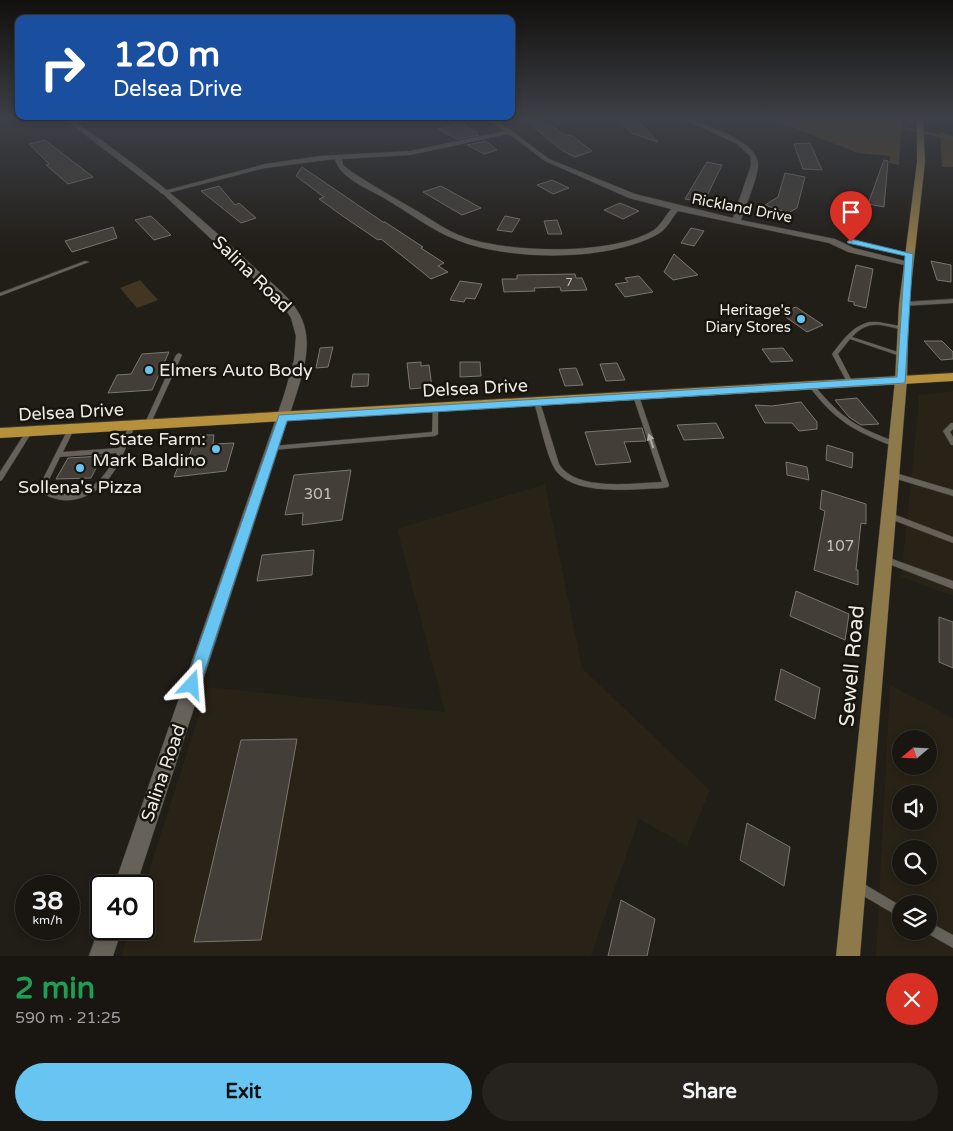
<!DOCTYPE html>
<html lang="en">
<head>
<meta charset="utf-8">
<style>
  :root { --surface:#191611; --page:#26231f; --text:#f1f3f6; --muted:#9f9f9f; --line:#373531; --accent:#68c4f0 }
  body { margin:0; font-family:"Varela Round",sans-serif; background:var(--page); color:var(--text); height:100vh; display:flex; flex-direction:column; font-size:19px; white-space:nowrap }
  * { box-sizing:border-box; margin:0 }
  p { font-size:16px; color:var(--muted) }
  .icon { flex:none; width:28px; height:28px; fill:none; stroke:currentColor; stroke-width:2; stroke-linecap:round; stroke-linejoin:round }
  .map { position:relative; height:956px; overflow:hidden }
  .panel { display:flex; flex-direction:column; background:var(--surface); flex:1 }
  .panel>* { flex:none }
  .banner { position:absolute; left:15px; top:15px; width:500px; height:105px; border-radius:10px; box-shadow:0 2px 8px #0003,0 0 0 1px var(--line); background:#1a4fa0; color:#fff; overflow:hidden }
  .needle { width:32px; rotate:251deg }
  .buttons { position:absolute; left:892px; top:730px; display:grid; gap:10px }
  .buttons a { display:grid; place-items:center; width:45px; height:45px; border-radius:50%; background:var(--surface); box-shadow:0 2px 8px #0003,0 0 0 1px var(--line); font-size:25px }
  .speed { position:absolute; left:15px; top:875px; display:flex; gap:10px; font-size:25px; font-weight:700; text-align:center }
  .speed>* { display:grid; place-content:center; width:65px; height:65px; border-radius:50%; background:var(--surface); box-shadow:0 2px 8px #0003,0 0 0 1px var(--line); line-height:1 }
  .speed small { font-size:12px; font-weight:400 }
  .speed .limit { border:2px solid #111; border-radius:8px; background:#fff; color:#111 }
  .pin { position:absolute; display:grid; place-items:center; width:42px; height:42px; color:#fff; margin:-51px -21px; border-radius:50% 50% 50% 0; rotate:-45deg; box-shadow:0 0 5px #0007 }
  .pin .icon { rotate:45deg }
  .me { position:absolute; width:55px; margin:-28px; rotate:19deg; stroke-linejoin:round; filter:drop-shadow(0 0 4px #0008) }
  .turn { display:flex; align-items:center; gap:18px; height:105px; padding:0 15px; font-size:22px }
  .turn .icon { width:65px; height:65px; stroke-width:2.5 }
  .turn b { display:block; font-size:35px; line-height:42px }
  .round { display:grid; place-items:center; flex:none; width:52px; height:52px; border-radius:26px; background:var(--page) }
  .overview { display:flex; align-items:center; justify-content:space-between; height:85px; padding:0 15px }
  h1 { font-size:30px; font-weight:700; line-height:38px; color:#1e9e55 }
  .action { display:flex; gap:10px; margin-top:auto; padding:10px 15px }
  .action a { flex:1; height:58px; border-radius:30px; background:var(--accent); color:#111; font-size:20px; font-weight:700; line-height:58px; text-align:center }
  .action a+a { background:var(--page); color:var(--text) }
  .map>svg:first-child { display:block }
</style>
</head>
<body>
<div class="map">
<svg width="953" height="956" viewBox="0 0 953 956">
  <rect width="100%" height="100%" fill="#211d17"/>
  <g fill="#292216" fill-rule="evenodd">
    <path d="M953 391V596L901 577 919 402 918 395Z"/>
    <path d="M545 484 582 668 710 790 687 846 639 819 591 956H121L130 929H144V886L208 687 445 712 397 529Z"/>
    <path d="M890 685 953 718V956H876ZM901 739H929V766H901ZM901 794H929V821H901ZM901 849H929V876H901ZM901 904H929V931H901Z"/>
  </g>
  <path fill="#423622" d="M140 280 158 300 137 308 120 288Z"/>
  <g fill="#534223">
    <path d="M774 120H902L899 165 889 163 890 156 858 153Z"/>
    <path d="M940 132 953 136V167H942Z"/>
  </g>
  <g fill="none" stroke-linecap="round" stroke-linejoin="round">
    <path stroke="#5e4d2d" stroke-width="2.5" d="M870 120 953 139"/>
  </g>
  <g fill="#433e37" stroke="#7b766e">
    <path d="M525 120H542L565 135H571L592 151 575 157 563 151Z"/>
    <path d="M637 120 658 142 631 133 621 121Z"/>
    <path d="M462 123 479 135 457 139 438 129Z"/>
    <path d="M45 140 93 177 68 184 46 165 49 164 29 144Z"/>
    <path d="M486 141 497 150 484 154 467 145Z"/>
    <path d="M810 143 822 170 803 169 794 144Z"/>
    <path d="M884 160 888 161 884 207 868 204Z"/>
    <path d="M707 162 722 165 704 202 685 199Z"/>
    <path d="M302 167 383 222H385L423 247 421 248 444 263 438 266 448 272 431 279 381 239 378 240 344 217 319 199 324 197 296 176Z"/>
    <path d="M785 173 805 177 797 208 788 213 765 205 778 197Z"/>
    <path d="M552 180 569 188 553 194 537 185Z"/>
    <path d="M219 186 235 205 239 203 256 218 241 223 201 191Z"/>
    <path d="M441 186 481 208 462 215 423 192Z"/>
    <path d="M620 203 639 211 623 219 604 210Z"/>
    <path d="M151 216 171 235 154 240 135 220Z"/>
    <path d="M505 216 520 219 512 232 497 230Z"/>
    <path d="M557 220 562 234H548L544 221Z"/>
    <path d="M113 227 117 238 72 252 65 241Z"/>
    <path d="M691 228 704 231 694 246 681 243Z"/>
    <path d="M674 254 698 275 673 280 664 272Z"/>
    <path d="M931 261 951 265V282L937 280Z"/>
    <path d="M856 265 873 269 866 308 854 305V302L848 301Z"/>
    <path d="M575 274 576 278H582L587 290 561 291 560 287 534 288 535 291 504 292 502 279H517V275Z"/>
    <path d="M639 276 653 292 625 297 615 284 628 282 625 278Z"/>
    <path d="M460 281 482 284 475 299 466 298 464 302 450 300Z"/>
    <path d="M796 307 823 325 807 332 780 313Z"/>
    <path d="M924 341H942L953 352V359L941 360Z"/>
    <path d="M333 347 328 367 316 368 320 348Z"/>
    <path d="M783 348 793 361 771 362 762 349Z"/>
    <path d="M169 352 152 390 108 393 117 375 131 374 142 354Z"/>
    <path d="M421 362V366L429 365 432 387 410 389 407 363Z"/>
    <path d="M460 362H480L481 376 460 377Z"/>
    <path d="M617 363 625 380 606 381 600 364Z"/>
    <path d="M576 368 583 385 565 386 559 369Z"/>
    <path d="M353 374H369L368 386 351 387Z"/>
    <path d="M857 398 879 424 861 425 849 417 835 400Z"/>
    <path d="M801 402 817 422V429L799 431 792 423H765L755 405 772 406Z"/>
    <path d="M716 423 724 438 684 440 677 425Z"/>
    <path d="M642 428 646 441 624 442 631 462 596 465 585 432Z"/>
    <path d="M197 435H214L213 444 234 443 226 471 174 477 179 464H186Z"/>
    <path d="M827 445 853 453 852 468 826 460Z"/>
    <path d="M102 456 91 478 56 479 68 458Z"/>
    <path d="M786 462 807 467 809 480 787 475Z"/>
    <path d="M351 470 342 520 302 525 303 513 285 515 294 475Z"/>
    <path d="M822 490 866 504V524L861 523 856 570H858V585L814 570 825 511 820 509Z"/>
    <path d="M314 550 312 575 257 581 262 555Z"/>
    <path d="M796 591 849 614 845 640 790 616Z"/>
    <path d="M939 617 953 622V668L939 662Z"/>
    <path d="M781 669 820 688 815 719 775 700Z"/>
    <path d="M297 739 261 940 194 942 241 740Z"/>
    <path d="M747 823 790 847 784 886 740 860Z"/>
    <path d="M621 900 655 919 647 956H608Z"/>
  </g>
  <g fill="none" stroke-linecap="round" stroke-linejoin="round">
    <g stroke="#3d3a35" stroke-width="1">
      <g id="service">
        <path d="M85 261 89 262 0 296V293Z"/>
        <path d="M953 299V303L904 306 901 304 904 302Z"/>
        <path d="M870 322H878L905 327 906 328 903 330C881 325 869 319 852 337L904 354 905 355 902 357 900 356 850 339 838 354 853 383 850 385 848 384 832 354C843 340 852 326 870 322Z"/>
        <path d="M179 353 182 355 150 425 147 427H145L144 425 176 355Z"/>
        <path d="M812 384 814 385C841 418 857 428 897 442L898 444 897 446H893C855 432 833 419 809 386Z"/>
        <path d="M636 394 639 396 669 485 668 487C661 489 653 488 645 489 619 490 575 493 557 472 547 460 539 418 534 402L537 400 540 402 559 464C576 492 634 483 662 482L633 396Z"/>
        <path d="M433 406H435L438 408V434L435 436 273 450 270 448 273 446 432 432Z"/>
        <path d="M951 423H953V429L950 432 953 437V445H951L943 431Z"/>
        <path d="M130 424H134L135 426C123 452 116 482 88 495 80 499 71 501 62 500 54 499 43 495 38 489L69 427H71L74 429 63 452 119 448ZM117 453C103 484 79 505 45 488L60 457Z"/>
        <path d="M27 430H29L32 432 2 480 0 481V472Z"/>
        <path d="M892 472 953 490V496L890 477 889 475 890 473Z"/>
        <path d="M888 512 953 537V543L885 517 884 515 885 513Z"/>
        <path d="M884 556 953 581V589L881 561 880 559 881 557Z"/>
        <path d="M859 881 901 906V918L855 891 853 887 855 883Z"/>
        <path d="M929 922 953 935V948L925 932V931H929Z"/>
      </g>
    </g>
    <g stroke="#3d3a35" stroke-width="1">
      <path id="minor" d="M485 120H492L508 128 549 159 635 194 733 218 751 165 750 156 737 144 686 120H693C710 127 758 142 758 164 759 175 745 207 741 220L835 239 854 248 913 263 908 266 848 252 829 243 678 211C671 219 667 229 658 234 608 262 509 261 457 240 431 230 408 212 384 198 369 189 339 178 335 159L265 168 164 194 160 192 265 164 320 156 410 151 505 131ZM509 134 545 161 629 198 671 209C665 216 661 225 654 230 613 256 508 253 464 237 447 231 432 220 417 211 395 198 373 186 352 172L343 165 342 159 410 155Z"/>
    </g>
    <g stroke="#3d3a35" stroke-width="1">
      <g id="tertiary">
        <path d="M66 120H72C138 164 198 214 255 268 272 284 297 301 304 325 311 348 303 373 296 395L136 886H114L284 395 294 360 296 336 291 318 284 307 164 195Z"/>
        <path d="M101 922V929H122L113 956H89Z"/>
      </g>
    </g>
    <g stroke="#3d3a35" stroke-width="1">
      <path id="secondary" d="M917 120H923L925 162 909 304 907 380 860 956H836L895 380 899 304 917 162Z"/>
    </g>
    <g stroke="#3d3a35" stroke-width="1">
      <path id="primary" d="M953 373V381L0 438V428Z"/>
    </g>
    <use href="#service" fill="#66625a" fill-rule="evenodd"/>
    <use href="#minor" fill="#66625a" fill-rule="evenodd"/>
    <use href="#tertiary" fill="#66625a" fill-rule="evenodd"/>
    <use href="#secondary" fill="#8e794a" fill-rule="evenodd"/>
    <use href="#primary" fill="#b6903b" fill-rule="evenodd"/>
  </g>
  <defs><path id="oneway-solid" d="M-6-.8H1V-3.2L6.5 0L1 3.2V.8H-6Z" transform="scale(1.25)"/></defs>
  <use fill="#b1ada7" href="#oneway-solid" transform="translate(651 441) rotate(-109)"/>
  <linearGradient id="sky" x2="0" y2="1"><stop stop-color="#12100d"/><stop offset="0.47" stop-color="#3d4047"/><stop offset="1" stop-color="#3d4047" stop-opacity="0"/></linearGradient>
  <rect width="953" height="253" fill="url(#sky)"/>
  <path fill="#68c4f0" stroke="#447f9c" d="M851 239 913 254 905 383 287 421 200 685 198 691 192 693 187 691 185 685 279 415 897 377 905 256 848 243 847 242Z"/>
  <g fill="#68c4f0" stroke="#18140e" stroke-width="2">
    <circle cx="801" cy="319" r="5"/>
    <circle cx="149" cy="370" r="5"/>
    <circle cx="216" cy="449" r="5"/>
    <circle cx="80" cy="468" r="5"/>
  </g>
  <g text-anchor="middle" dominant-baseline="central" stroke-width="5" stroke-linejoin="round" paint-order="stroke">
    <g font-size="12" fill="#c3c0ba">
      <text x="569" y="282">7</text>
    </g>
    <g font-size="15" fill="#eeebe6" stroke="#18140e">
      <text transform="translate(742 208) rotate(11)">Rickland Drive</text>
    </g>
    <g font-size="15" fill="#eeebe6" stroke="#18140e" text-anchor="end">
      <text x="791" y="310">Heritage's<tspan x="791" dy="17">Diary Stores</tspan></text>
    </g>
    <g font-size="15" fill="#c3c0ba">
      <text x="318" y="494">301</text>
      <text x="840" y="546">107</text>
    </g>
    <g font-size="18" fill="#eeebe6" stroke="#18140e">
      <text transform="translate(252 274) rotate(44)">Salina Road</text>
      <text transform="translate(475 388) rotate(-3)">Delsea Drive</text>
      <text transform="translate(71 412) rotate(-3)">Delsea Drive</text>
      <text transform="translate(163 773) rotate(-71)">Salina Road</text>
    </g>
    <g font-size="18" fill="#eeebe6" stroke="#18140e" text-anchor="start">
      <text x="159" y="370">Elmers Auto Body</text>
      <text x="206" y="439" text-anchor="end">State Farm:<tspan x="206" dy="21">Mark Baldino</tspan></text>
      <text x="80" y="487" text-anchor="middle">Sollena's Pizza</text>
    </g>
    <g font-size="21" fill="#eeebe6" stroke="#18140e">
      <text transform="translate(852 666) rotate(-85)">Sewell Road</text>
    </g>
  </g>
</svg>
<div class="buttons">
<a><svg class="needle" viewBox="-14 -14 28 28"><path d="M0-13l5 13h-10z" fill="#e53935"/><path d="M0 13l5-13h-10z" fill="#9f9f9f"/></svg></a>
<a><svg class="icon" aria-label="sound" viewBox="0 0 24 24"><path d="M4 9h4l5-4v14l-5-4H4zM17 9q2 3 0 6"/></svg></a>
<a><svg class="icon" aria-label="search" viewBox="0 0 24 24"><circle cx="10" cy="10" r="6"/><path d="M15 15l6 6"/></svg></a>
<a><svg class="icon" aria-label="layers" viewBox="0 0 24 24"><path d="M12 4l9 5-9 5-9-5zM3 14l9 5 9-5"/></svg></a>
</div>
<div class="speed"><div>38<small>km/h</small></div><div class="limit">40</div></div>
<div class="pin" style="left:851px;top:242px;background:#d93025"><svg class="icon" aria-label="arrive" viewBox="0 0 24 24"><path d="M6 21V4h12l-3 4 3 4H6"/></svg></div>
<svg class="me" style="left:192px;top:685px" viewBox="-20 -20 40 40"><path d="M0-17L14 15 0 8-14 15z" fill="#68c4f0" stroke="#fff" stroke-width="4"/></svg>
<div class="banner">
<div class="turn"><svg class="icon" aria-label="right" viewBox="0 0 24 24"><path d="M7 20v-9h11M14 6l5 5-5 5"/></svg><div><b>120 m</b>Delsea Drive</div></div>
</div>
</div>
<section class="panel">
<div class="overview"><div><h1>2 min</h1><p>590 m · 21:25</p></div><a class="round" style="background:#d93025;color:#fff"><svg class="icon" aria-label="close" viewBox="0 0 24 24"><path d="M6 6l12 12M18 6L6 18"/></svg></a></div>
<div class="action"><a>Exit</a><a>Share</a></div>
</section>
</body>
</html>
